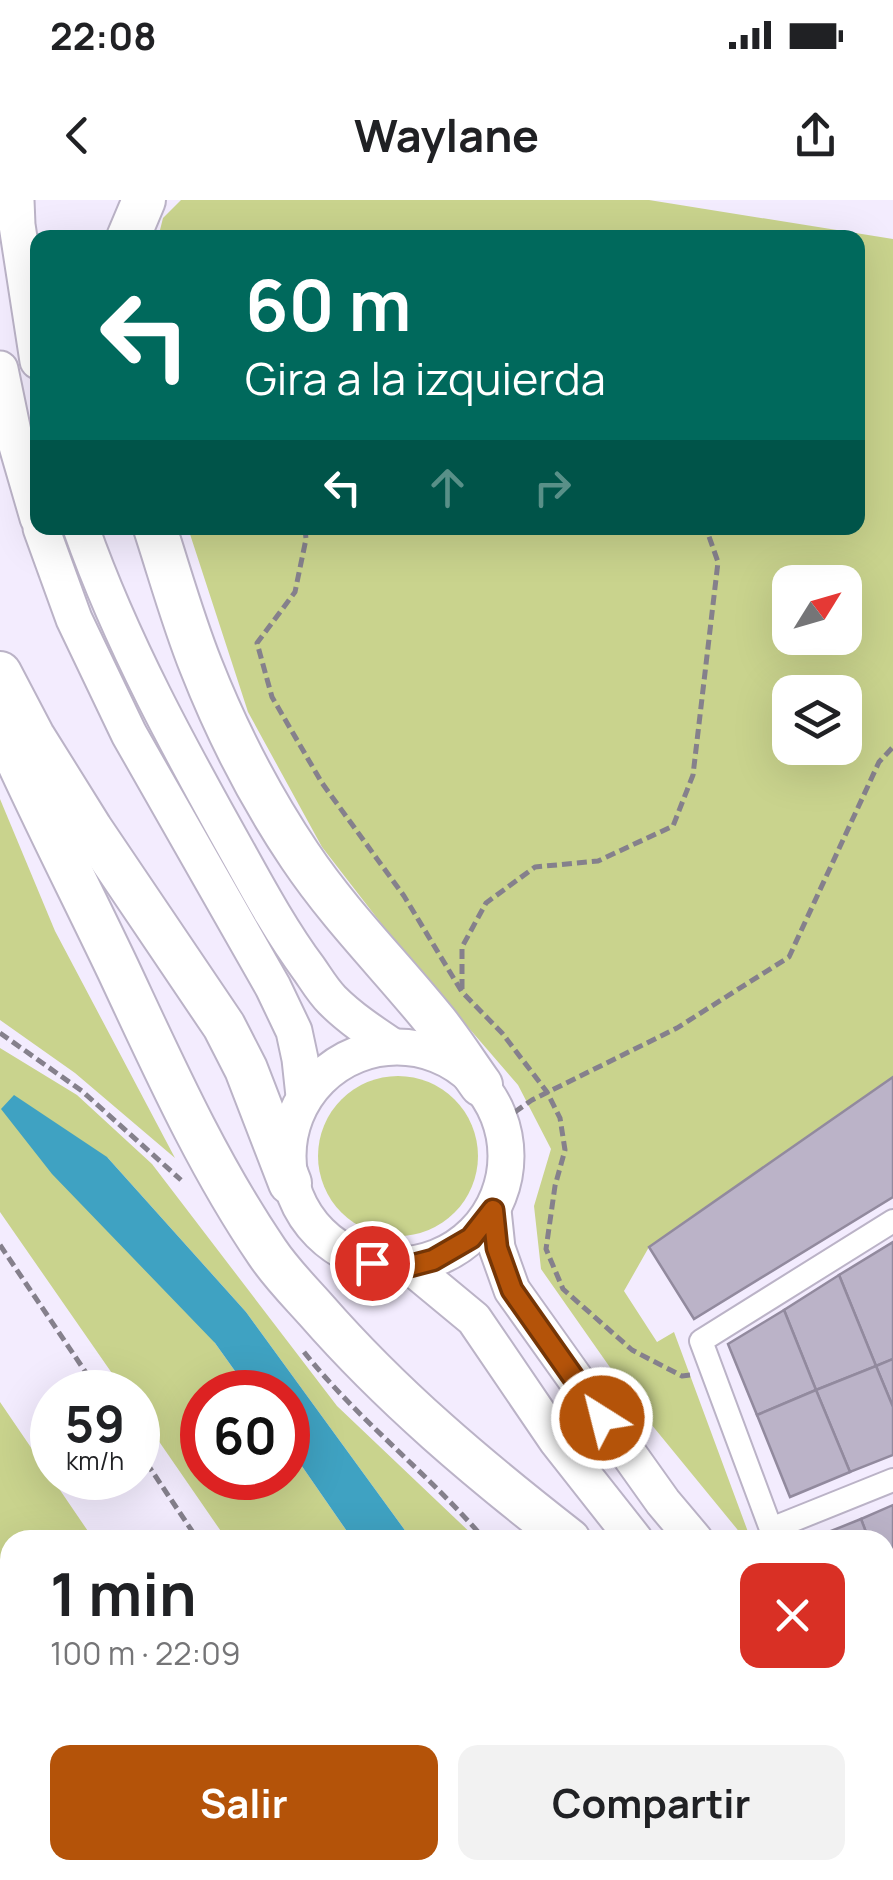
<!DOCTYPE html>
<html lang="es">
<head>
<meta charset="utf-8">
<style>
  :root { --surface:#fff; --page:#f2f2f2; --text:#202124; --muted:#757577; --accent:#b45309 }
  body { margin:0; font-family:Manrope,sans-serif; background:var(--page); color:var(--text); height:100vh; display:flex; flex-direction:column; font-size:38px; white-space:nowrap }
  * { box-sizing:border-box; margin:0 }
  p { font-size:32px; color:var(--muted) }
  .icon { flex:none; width:55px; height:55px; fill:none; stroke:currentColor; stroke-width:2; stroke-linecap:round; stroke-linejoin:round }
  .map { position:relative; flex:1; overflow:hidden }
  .sheet { position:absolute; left:0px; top:1330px; width:895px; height:350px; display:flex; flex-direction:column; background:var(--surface); border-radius:30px 30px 0 0; box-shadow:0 10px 40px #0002 }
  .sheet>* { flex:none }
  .guide { position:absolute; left:30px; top:30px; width:835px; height:305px; border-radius:20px; box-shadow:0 10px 40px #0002; background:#00695c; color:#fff; overflow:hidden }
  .needle { width:65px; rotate:53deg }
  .controls { position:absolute; left:772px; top:365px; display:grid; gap:20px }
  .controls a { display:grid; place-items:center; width:90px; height:90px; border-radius:20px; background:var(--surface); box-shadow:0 10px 40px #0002; font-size:50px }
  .speed { position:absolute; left:30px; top:1170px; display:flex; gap:20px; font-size:50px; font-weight:700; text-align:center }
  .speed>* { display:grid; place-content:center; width:130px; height:130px; border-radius:50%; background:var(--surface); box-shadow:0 10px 40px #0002; line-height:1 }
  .speed small { font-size:25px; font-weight:400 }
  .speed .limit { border:15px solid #d22; background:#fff; color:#111 }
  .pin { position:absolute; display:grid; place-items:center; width:85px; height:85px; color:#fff; margin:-42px; border:5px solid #fff; border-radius:50%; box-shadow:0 2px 10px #0007 }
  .me { position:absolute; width:110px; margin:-55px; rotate:324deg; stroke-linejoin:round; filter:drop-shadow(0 0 8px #0008) }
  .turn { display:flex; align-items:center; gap:35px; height:210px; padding:0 50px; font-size:45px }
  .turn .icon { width:130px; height:130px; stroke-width:2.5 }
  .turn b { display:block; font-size:70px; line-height:85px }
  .lanes { display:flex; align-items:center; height:95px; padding:0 50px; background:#0003; justify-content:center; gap:50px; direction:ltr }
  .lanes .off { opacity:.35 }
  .round { display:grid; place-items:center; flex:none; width:105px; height:105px; border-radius:20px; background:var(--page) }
  .overview { display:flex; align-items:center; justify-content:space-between; height:170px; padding:0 50px }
  h1 { font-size:60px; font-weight:700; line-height:75px }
  .button { display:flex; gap:20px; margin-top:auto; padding:20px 50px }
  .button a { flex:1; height:115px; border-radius:20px; background:var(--accent); color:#fff; font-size:40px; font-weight:700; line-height:115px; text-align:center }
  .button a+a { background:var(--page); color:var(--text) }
  .status { display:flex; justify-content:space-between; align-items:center; height:70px; padding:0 50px; background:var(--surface); direction:ltr }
  .status svg { height:28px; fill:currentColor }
  header { display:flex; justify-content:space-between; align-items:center; height:130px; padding:0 50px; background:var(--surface); font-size:45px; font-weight:700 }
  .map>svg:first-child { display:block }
</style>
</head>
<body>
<div class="status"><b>22:08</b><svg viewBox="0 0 49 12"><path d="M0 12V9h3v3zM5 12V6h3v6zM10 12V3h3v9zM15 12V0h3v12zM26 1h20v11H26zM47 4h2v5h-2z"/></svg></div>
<header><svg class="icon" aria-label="back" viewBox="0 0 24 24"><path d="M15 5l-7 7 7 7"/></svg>Waylane<svg class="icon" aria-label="share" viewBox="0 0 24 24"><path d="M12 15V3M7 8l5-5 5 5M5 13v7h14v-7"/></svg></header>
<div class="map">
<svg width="893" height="1680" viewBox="0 0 893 1680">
  <rect width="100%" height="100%" fill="#f3ecfe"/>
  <g fill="#c9d38d" fill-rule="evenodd">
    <path d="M181 0H649L893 39V877L649 1047 624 1091 657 1142 674 1132 751 1340H746L642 1213 541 1069 534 1006 551 949 518 885 404 753 322 647 248 512 188 328H858V38H158L163 18ZM790 382H845V438H790ZM790 492H845V548H790Z"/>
    <path d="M0 599 55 731 175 958 75 873 0 820Z"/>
    <path d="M0 848 77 895 152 964 337 1206 478 1340H412L246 1112 107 957 215 1143 250 1192H202V1278H288V1246L353 1340H227L138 1211V1192H125L0 1012Z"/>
    <circle cx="398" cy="956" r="80"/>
    <path d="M0 1202 94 1340H10V1670H318L325 1680H0Z"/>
    <path d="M456 1670H596L610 1680H463Z"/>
    <path d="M686 1670H800L809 1680H699Z"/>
  </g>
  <g fill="#3fa2c2">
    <path d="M14 895 107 957 246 1112 412 1340H353L288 1246V1192H250L215 1143 52 974 1 909Z"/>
    <path d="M596 1670H686L699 1680H610Z"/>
  </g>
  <g fill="#bbb3c8" stroke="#928a9e" stroke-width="2.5">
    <path d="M893 877V997L694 1119 649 1047Z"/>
    <path d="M893 1042V1159L876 1166 839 1075Z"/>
    <path d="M839 1075 876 1166 816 1190 784 1110Z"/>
    <path d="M784 1110 816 1190 757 1215 728 1144Z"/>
    <path d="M893 1159V1207L876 1166Z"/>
    <path d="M876 1166 893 1207V1255L850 1272 816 1190Z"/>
    <path d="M816 1190 850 1272 790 1297 757 1215Z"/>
    <path d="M893 1305V1399L885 1379V1340H869L861 1319Z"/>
    <path d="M861 1319 869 1340H808L826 1333Z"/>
    <path d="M885 1379 893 1399V1476L885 1465Z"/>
  </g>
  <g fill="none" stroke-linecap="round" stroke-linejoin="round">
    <g stroke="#bbb3c7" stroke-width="26">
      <path id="street" d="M893 1021 701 1141 771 1329 893 1280"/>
    </g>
    <g stroke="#bbb3c7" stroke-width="39">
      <g id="primary">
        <path d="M16 0 17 25 38 161"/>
        <path d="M0 169 13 232 38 318"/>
        <path d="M41 328 74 419 129 534 273 787 294 831 300 859 304 896"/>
        <path d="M81 328C122 444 181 551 241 658 262 696 283 734 309 769 316 779 323 791 332 800 350 818 371 832 392 846"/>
        <circle cx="397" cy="956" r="109"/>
        <path d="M493 1010 497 1048 512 1090 663 1302 695 1340"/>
        <path d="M410 1066 474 1119 557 1241 635 1340"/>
        <path d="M885 1615 893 1624"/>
      </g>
    </g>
    <g stroke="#bbb3c7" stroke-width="46">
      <g id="highway">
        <path d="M128 38 144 0"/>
        <path d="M155 328C170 374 183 421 201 466 227 532 261 598 300 656 341 717 391 766 436 822 452 842 466 864 481 885"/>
        <path d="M0 473 33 536 91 629 224 826 246 869 290 983"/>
        <path d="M0 522C37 606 79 687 118 769 163 865 207 964 267 1052 281 1073 299 1091 316 1110 392 1197 478 1269 569 1340"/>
        <path d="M885 1537 893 1544"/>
      </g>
    </g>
    <g stroke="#85808c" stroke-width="5" stroke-dasharray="10 5" stroke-linecap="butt">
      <path d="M305 328 306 339 295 392 257 443 272 497 322 583 404 696 462 792 502 833 547 892 560 918 565 950 555 986 546 1049 563 1089 632 1150 682 1176 691 1175"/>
      <path d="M462 789V747L486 703 535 667 598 661 673 626 693 575 718 362 706 328"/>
      <path d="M0 833 82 891 181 980"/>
      <path d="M502 921 532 900 677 828 789 757 879 562 893 547"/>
      <path d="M0 1045 99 1192"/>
      <path d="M304 1152C358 1220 429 1274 485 1340"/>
      <path d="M138 1250 198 1340"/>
      <path d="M0 1364 10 1391"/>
      <path d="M885 1660 893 1668"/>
      <path d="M206 1670 214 1680"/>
      <path d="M433 1670 440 1680"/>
      <path d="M821 1670 828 1680"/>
    </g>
    <use href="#street" stroke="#fff" stroke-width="22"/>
    <use href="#primary" stroke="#fff" stroke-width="35"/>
    <use href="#highway" stroke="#fff" stroke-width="42"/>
  </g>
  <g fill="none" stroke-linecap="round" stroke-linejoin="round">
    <g stroke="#753606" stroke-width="25">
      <path id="route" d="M372 1063 410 1066 433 1060 471 1038 493 1010 497 1048 512 1090 602 1218"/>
    </g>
    <use href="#route" stroke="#b45309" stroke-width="18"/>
  </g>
</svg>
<div class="controls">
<a><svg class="needle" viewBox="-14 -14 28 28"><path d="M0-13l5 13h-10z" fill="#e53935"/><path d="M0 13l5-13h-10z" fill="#757577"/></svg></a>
<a><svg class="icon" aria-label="layers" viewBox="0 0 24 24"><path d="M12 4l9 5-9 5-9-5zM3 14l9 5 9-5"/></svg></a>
</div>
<div class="speed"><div>59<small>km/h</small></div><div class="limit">60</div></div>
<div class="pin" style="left:372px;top:1063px;background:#d93025"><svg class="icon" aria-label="arrive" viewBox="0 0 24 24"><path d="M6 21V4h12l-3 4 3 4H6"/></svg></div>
<svg class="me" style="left:602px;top:1218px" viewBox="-20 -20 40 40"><circle r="17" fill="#b45309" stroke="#fff" stroke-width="3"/><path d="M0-11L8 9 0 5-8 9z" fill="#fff"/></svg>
<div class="guide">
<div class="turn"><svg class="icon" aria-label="left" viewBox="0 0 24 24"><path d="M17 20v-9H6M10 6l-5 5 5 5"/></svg><div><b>60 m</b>Gira a la izquierda</div></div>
<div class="lanes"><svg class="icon" aria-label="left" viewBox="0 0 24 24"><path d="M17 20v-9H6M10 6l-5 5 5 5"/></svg><svg class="icon off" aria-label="ahead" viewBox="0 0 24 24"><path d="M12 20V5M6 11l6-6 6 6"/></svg><svg class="icon off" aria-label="right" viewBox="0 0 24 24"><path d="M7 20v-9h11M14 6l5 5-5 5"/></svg></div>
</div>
<section class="sheet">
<div class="overview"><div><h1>1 min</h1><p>100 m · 22:09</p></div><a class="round" style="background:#d93025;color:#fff"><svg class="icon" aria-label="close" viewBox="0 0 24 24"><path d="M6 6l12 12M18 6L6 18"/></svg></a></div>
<div class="button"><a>Salir</a><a>Compartir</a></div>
</section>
</div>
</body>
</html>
